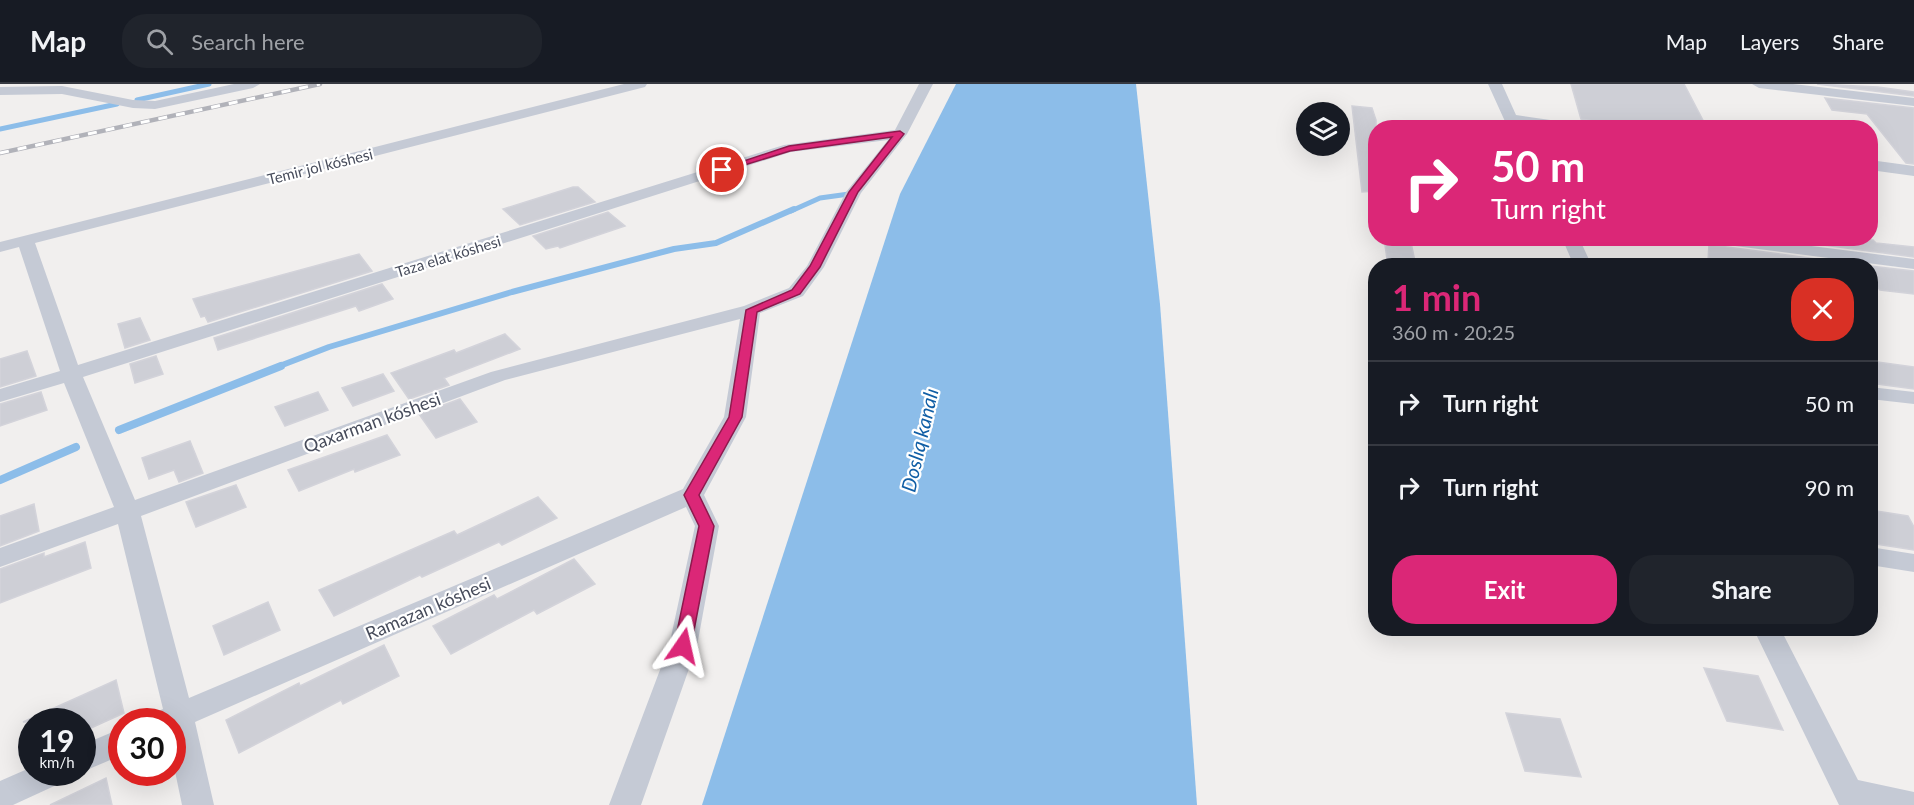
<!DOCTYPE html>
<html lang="en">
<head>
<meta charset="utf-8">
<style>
  :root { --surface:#171b24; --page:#20242c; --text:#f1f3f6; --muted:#9ea1a6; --line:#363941; --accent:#db2777 }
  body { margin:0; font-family:Lato,sans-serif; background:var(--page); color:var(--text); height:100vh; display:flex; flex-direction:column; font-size:22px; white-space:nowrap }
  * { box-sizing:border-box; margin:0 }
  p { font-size:20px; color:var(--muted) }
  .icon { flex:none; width:33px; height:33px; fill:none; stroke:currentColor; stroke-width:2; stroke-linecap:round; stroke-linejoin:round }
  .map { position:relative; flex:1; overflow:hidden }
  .side { position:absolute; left:1368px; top:174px; width:510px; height:378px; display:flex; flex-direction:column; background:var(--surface); border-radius:24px; box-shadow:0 6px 24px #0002 }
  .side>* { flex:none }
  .banner { position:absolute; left:1368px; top:36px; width:510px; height:126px; border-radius:24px; box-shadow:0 6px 24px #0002; background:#db2777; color:#fff; overflow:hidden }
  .tools { position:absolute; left:1296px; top:18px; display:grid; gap:12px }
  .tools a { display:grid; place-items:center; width:54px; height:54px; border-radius:50%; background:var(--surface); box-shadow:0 6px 24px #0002; font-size:30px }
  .speed { position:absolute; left:18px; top:624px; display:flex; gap:12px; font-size:30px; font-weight:700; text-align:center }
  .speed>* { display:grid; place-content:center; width:78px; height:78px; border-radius:50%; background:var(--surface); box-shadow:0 6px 24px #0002; line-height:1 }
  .speed small { font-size:15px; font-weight:400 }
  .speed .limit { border:9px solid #d22; background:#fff; color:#111 }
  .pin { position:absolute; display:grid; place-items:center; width:51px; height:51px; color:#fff; margin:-26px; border:3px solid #fff; border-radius:50%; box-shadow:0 2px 6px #0007 }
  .me { position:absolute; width:66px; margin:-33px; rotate:11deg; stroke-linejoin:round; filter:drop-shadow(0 0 4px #0008) }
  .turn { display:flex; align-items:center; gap:21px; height:126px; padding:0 24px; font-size:27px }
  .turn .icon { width:78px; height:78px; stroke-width:2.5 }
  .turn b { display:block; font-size:42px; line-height:51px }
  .round { display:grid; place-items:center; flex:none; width:63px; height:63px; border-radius:24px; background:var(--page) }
  .overview { display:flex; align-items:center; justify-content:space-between; height:102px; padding:0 24px }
  h1 { font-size:36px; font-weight:700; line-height:45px; color:var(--accent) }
  .cta { display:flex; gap:12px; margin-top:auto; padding:12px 24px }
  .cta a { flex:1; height:69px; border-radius:24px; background:var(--accent); color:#fff; font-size:24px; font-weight:700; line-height:69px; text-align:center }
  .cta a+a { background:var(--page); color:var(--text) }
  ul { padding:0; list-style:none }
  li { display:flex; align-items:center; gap:18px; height:84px; padding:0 24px; border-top:2px solid var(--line) }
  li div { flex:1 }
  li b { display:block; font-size:22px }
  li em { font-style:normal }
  header { display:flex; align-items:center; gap:36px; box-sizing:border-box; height:84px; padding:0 30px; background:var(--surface); border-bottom:2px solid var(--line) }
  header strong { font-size:28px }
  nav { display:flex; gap:33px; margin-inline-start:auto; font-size:21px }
  .search { width:420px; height:54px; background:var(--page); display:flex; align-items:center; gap:15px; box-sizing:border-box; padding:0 21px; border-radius:24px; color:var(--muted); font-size:22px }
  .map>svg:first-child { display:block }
</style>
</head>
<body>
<header>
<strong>Map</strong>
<div class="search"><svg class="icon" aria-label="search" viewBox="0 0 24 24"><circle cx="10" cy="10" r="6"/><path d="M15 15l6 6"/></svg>Search here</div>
<nav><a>Map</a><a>Layers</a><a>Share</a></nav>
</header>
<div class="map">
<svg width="1914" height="721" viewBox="0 0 1914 721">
  <rect width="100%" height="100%" fill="#f1efee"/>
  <path fill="#8cbde9" d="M956 0H1136L1160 220 1197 721H702L900 110Z"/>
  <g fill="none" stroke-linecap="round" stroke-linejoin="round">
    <g stroke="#8cbde9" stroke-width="5">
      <path d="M137 16 209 0"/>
      <path d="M0 45 117 20"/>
      <path d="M791 127 820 114 849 110"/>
    </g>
    <path stroke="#8cbde9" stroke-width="6" d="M277 283 329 263 512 208 674 165 716 159 794 125"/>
    <g stroke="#8cbde9" stroke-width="8">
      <path d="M119 346 281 282"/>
      <path d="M0 396 76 363"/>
    </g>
  </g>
  <g fill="#cecfd6" stroke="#d3d3da" stroke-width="1.5">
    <path d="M1571 0H1684L1707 44H1638L1581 35Z"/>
    <path d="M1817 0 1878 3 1914 8V12Z"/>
    <path d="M1825 14 1914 24V80L1906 79 1867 30 1832 26Z"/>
    <path d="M1352 22 1372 24 1376 36V107L1362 108Z"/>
    <path d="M573 103H578L595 118 520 141 503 125Z"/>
    <path d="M608 128 625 142 560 164 558 162 546 165 533 152Z"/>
    <path d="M1384 154H1410L1416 182H1388Z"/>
    <path d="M1770 154 1873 156 1876 159 1914 163V173Z"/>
    <path d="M1709 160 1712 161 1869 182H1744L1708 177Z"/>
    <path d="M359 170 372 187 208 238 205 232 201 233 193 215Z"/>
    <path d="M1870 182 1914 187V210L1880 206 1870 194Z"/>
    <path d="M382 200 393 215 359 227 356 222 218 266 214 254Z"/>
    <path d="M140 234 150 256 125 264 118 240Z"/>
    <path d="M505 250 520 265 444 294 449 301 409 315 391 289 454 266 456 269Z"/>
    <path d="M27 267 36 292 0 303V275Z"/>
    <path d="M156 272 163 290 135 299 130 280Z"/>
    <path d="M1870 277 1914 283V305L1870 299Z"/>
    <path d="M383 290 394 307 353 322 342 304Z"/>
    <path d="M41 308 47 326 0 342V320Z"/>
    <path d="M318 308 328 326 285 342 275 323Z"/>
    <path d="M460 315 477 338 436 354 419 330Z"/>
    <path d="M387 351 400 371 355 388 354 385 299 407 288 386Z"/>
    <path d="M190 357 203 389 179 398 174 386 149 395 142 374Z"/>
    <path d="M236 401 246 423 196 443 186 418Z"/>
    <path d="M538 413 557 434 502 461 499 458 422 493 420 491 334 532 319 506 454 447 457 451Z"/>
    <path d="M34 420 39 447 0 462V432Z"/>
    <path d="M1870 426 1908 432 1914 443V466L1870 459Z"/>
    <path d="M85 458 91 484 0 519V485L44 469V473Z"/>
    <path d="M574 475 595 500 537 530 534 526 451 570 433 542 494 511 497 515Z"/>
    <path d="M268 518 280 546 224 571 213 542Z"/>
    <path d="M384 561 399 592 343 620 341 616 239 669 226 636 299 599 300 602Z"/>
    <path d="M1704 584 1758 592 1783 646 1727 637Z"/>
    <path d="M116 596 124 629 82 648V638H23Z"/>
    <path d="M1506 629 1560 635 1581 693 1525 687Z"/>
    <path d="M106 694 112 721H50Z"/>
  </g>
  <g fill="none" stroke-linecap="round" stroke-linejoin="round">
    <g fill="#c5cad5" fill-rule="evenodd">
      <path d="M234 0H260L253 4 155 25 133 24 62 10 0 11V3L62 2 133 16 155 17Z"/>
      <path d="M624 0H647L645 3 35 159 78 281 784 61 895 46 919 0H933L907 50 861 109 824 183 803 212 760 229 746 333 704 411 719 442 697 562 641 721H609L669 562 695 442 686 423 195 638 214 721H182L172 673V638H149L154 629 163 625 118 440 0 483V464L114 423 64 299 0 318V305L60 287 19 163 0 168V158ZM888 56 846 108 807 182 789 204 744 222 491 288 135 416 83 293 791 68ZM740 235 724 333 683 405 189 614 141 432 505 296Z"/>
      <path d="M1488 0H1502L1516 31 1578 40 1585 44H1542L1521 41 1522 44H1508Z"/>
      <path d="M1752 0H1793L1914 14V22L1759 4Z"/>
      <path d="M1870 76 1914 82V92L1870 86Z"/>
      <path d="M1562 154H1579L1592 182H1574Z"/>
      <path d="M1704 154H1748L1914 175V185L1712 159Z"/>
      <path d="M1870 303 1914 308V320L1870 315Z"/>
      <path d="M1870 463 1914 470V488L1870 481Z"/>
      <path d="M1753 544H1780L1858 696 1914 708V721H1839Z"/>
      <path d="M122 644V671L82 688V661Z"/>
      <path d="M32 683V688H67L63 698 13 721H0V697Z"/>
    </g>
    <g stroke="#b1b2b9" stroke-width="4.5">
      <path id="rail" d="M0 69 320 0"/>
    </g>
    <use href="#rail" stroke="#fff" stroke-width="3" stroke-dasharray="9" stroke-linecap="butt"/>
  </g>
  <path fill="#db2777" stroke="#8e194d" stroke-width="1.5" d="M900 47 904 50 858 108 820 183 800 210 757 228 742 333 699 411 714 442 691 562 689 567 683 569 677 567 674 562 699 442 684 411 729 333 746 226 792 206 810 182 849 108 892 53 790 67 725 87 717 86 789 62Z"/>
  <g text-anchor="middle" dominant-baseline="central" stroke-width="4.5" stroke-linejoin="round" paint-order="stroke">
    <g font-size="15" fill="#474c5b" stroke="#fff">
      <text transform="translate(320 82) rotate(-14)">Temir jol kóshesi</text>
      <text transform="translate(448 172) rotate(-17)">Taza elat kóshesi</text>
    </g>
    <g font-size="18" fill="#474c5b" stroke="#fff">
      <text transform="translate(372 338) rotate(-20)">Qaxarman kóshesi</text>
      <text transform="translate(428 524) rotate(-23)">Ramazan kóshesi</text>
    </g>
    <g font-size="20" font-style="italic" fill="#105ea5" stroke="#fff">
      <text transform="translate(919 356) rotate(-77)">Doslıq kanalı</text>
    </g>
  </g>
</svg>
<div class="tools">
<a><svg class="icon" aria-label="layers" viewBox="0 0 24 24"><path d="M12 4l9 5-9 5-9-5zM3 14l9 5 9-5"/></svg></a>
</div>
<div class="speed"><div>19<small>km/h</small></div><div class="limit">30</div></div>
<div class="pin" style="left:722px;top:86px;background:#d93025"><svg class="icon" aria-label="arrive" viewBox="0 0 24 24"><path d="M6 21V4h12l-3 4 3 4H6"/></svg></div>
<svg class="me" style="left:683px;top:562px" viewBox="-20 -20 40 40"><path d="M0-17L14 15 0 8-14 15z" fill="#db2777" stroke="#fff" stroke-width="4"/></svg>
<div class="banner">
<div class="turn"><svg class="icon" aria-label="right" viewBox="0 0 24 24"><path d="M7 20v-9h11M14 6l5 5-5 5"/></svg><div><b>50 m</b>Turn right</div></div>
</div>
<section class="side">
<div class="overview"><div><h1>1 min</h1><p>360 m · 20:25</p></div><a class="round" style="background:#d93025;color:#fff"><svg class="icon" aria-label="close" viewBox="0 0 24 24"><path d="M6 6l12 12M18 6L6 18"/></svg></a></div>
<ul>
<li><svg class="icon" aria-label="right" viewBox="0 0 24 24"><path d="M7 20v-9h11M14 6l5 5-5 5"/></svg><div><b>Turn right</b></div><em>50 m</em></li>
<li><svg class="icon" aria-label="right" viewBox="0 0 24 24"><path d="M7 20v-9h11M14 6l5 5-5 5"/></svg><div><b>Turn right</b></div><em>90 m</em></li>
</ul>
<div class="cta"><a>Exit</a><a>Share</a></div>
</section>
</div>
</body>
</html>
